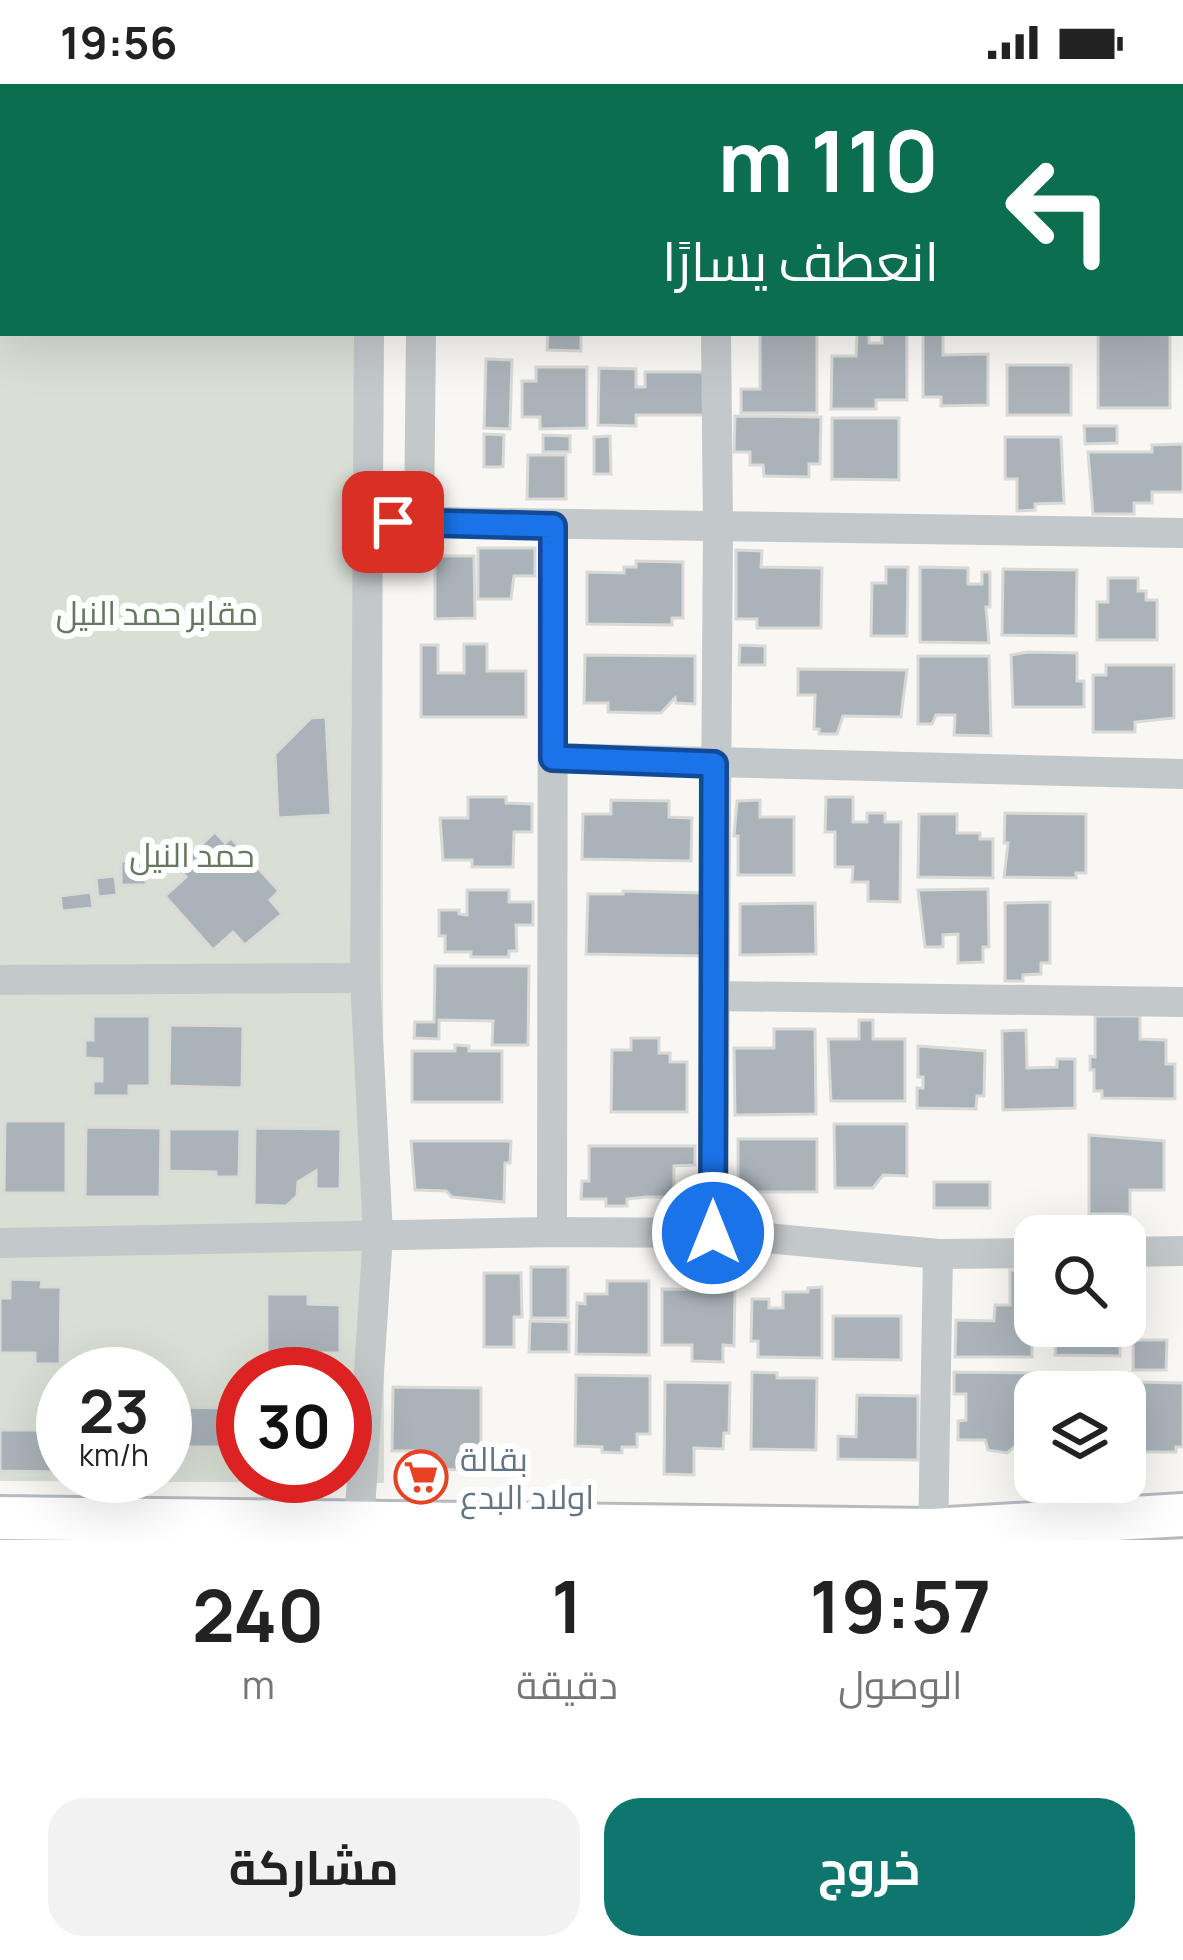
<!DOCTYPE html>
<html lang="ar">
<head>
<meta charset="utf-8">
<style>
  :root { --surface:#fff; --page:#f2f2f2; --text:#222; --muted:#767676; --accent:#0f766e }
  body { margin:0; font-family:Manrope,Cairo,sans-serif; background:var(--page); color:var(--text); direction:rtl; height:100vh; display:flex; flex-direction:column; font-size:45px; white-space:nowrap }
  * { box-sizing:border-box; margin:0 }
  p { font-size:39px; color:var(--muted) }
  .icon { flex:none; width:66px; height:66px; fill:none; stroke:currentColor; stroke-width:2; stroke-linecap:round; stroke-linejoin:round }
  .map { position:relative; height:1456px; overflow:hidden; direction:ltr }
  .side { display:flex; flex-direction:column; background:var(--surface); flex:1 }
  .side>* { flex:none }
  .banner { position:absolute; left:0px; top:0px; width:1185px; height:252px; box-shadow:0 12px 48px #0002; direction:rtl; background:#0b6e4f; color:#fff; overflow:hidden }
  .controls { position:absolute; left:1014px; top:1131px; display:grid; gap:24px }
  .controls a { display:grid; place-items:center; width:132px; height:132px; border-radius:24px; background:var(--surface); box-shadow:0 12px 48px #0002; font-size:60px }
  .speed { position:absolute; left:36px; top:1263px; display:flex; gap:24px; font-size:60px; font-weight:700; text-align:center }
  .speed>* { display:grid; place-content:center; width:156px; height:156px; border-radius:50%; background:var(--surface); box-shadow:0 12px 48px #0002; line-height:1 }
  .speed small { font-size:30px; font-weight:400 }
  .speed .limit { border:18px solid #d22; background:#fff; color:#111 }
  .pin { position:absolute; display:grid; place-items:center; width:102px; height:102px; color:#fff; margin:-51px; border-radius:24px; box-shadow:0 6px 18px #0006 }
  .me { position:absolute; width:132px; margin:-66px; rotate:0deg; stroke-linejoin:round; filter:drop-shadow(0 0 9px #0008) }
  .turn { display:flex; align-items:center; gap:42px; height:252px; padding:0 48px; font-size:54px }
  .turn .icon { width:156px; height:156px; stroke-width:2.5 }
  .turn b { display:block; font-size:84px; line-height:102px }
  .eta { display:flex; justify-content:space-evenly; align-items:center; height:204px; text-align:center }
  .eta b { font-size:72px; font-weight:700; line-height:84px }
  .button { display:flex; gap:24px; margin-top:auto; padding:24px 48px }
  .button a { flex:1; height:138px; border-radius:36px; background:var(--accent); color:#fff; font-size:48px; font-weight:700; line-height:138px; text-align:center }
  .button a+a { background:var(--page); color:var(--text) }
  .status { display:flex; justify-content:space-between; align-items:center; height:84px; padding:0 60px; background:var(--surface); direction:ltr }
  .status svg { height:33px; fill:currentColor }
  .map>svg:first-child { display:block }
</style>
</head>
<body>
<div class="status"><b>19:56</b><svg viewBox="0 0 49 12"><path d="M0 12V9h3v3zM5 12V6h3v6zM10 12V3h3v9zM15 12V0h3v12zM26 1h20v11H26zM47 4h2v5h-2z"/></svg></div>
<div class="map">
<svg width="1183" height="1456" viewBox="0 0 1183 1456">
  <rect width="100%" height="100%" fill="#f8f7f4"/>
  <path fill="#d9dfd5" fill-rule="evenodd" d="M0 0H382L3 3V249H382L384 1399 0 1397ZM63 1290H165V1392H63ZM243 1290H345V1392H243Z"/>
  <g fill="#a9b3b8" stroke="#d9d9d7" stroke-width="3">
    <path d="M548 249H581V267L547 266Z"/>
    <path d="M760 249H817V329H741V305H760Z"/>
    <path d="M857 249H869V259H882V249H907V316H876V325H831L832 272H856Z"/>
    <path d="M923 249H943V271L988 270V321L941 322V313H923Z"/>
    <rect x="1098" y="249" width="72" height="75"/>
    <path d="M486 275 512 276 510 345 484 344Z"/>
    <rect x="1007" y="281" width="64" height="50"/>
    <path d="M536 283H587V344L540 345V333H522V297H536Z"/>
    <path d="M599 284 636 285V303H645V288H707L706 331H636V342L598 341Z"/>
    <path d="M735 332 821 333 820 380H809V393L764 392 763 381H750V368H734Z"/>
    <path d="M832 334H899V396L832 395Z"/>
    <path d="M1084 342H1117V359L1085 360Z"/>
    <path d="M484 350 504 351 503 383H484Z"/>
    <path d="M543 351 570 352V368H543Z"/>
    <path d="M610 352 611 390H594V353Z"/>
    <path d="M1005 353H1061L1064 419 1035 420V426L1017 427V395H1005Z"/>
    <path d="M1183 360V408H1152V419H1134V430H1093L1088 368H1152V361Z"/>
    <path d="M528 371H566V415H527Z"/>
    <path d="M478 464H535V492H514L511 515H478Z"/>
    <path d="M736 466 762 467 761 483 822 484 821 544H757V535H736Z"/>
    <path d="M435 472H474L475 534 435 535Z"/>
    <path d="M636 477 683 478V534H672V541L587 540V488L624 489V483H636Z"/>
    <path d="M886 483H908L907 552H871L872 499H886Z"/>
    <path d="M920 483 968 484V500H982V488H990V523H986L989 559 920 558Z"/>
    <path d="M1003 485 1077 486 1076 552 1002 551Z"/>
    <path d="M1108 494H1138V507H1146V516H1157V556H1097V518H1108Z"/>
    <path d="M464 560H487V587H526V633H421V561H438V589H464Z"/>
    <path d="M740 561 765 562V581H739Z"/>
    <path d="M1028 568 1077 569V597H1084V623H1013L1011 571Z"/>
    <path d="M585 571 695 572V620L676 619 675 614 661 629H646L608 628V619H584Z"/>
    <path d="M918 572H989L991 652 954 651 955 631H936L932 640H918Z"/>
    <path d="M1106 581H1174V634L1135 638V648H1093V591H1106Z"/>
    <path d="M798 585 907 586 901 633 843 632 837 650H819V645H814L815 611H798Z"/>
    <path d="M326 633 331 731 278 734 275 670 311 634Z"/>
    <path d="M468 713H506V719L532 720V748H514L513 783H472V776H443L440 734H468Z"/>
    <path d="M826 713H853V738H867V729H885V738H901L900 818 868 817V798H852L853 783H835V748H825Z"/>
    <path d="M611 716 669 717V733L692 734 691 777 582 775 583 730H611Z"/>
    <path d="M760 716V733H794V791H738V752H734L737 717Z"/>
    <path d="M1005 729 1086 730V789H1076V794L1004 793 1008 759H1004Z"/>
    <path d="M919 730H957V749H980V755H993V794L918 793Z"/>
    <path d="M215 748 225 759 231 754 279 807 270 816 282 830 245 861 233 848 213 866 165 812 186 793 177 783Z"/>
    <rect x="121" y="777" width="25" height="24"/>
    <path d="M115 792 117 811 98 813 96 794Z"/>
    <path d="M988 805 989 863H983V878L958 879V850L943 851V863H925L918 806Z"/>
    <path d="M467 806H509V818H533V841H516L517 867H509V873H471V868H445V852H439V826H459V830L467 831Z"/>
    <path d="M623 807 703 809 702 872 586 870 588 810H623Z"/>
    <path d="M91 808 93 824 62 827 60 812Z"/>
    <path d="M1050 818V879H1041V890L1023 891V897H1005V819Z"/>
    <path d="M815 819 816 870 740 871V820Z"/>
    <path d="M435 882H529L528 961H492L493 937 439 936V955L414 954 415 938H434Z"/>
    <path d="M93 932H150V1002H129V1012H93V997H102V975L85 974V956H93Z"/>
    <path d="M1095 932H1140V955L1166 956V980H1175V1015L1102 1014V1007H1094V986H1090V972L1095 973Z"/>
    <path d="M859 936H873V955H905V1017H831L828 955H859Z"/>
    <path d="M170 941 243 942 242 1004 169 1002Z"/>
    <path d="M774 945H815L816 1030 735 1031 734 964H774Z"/>
    <path d="M1026 946 1027 984 1057 983V975H1075V1024L1003 1026 1002 947Z"/>
    <path d="M631 954H659V969H670V978H687V1028H611L612 966H631Z"/>
    <path d="M455 961 469 962V967H502V1018H412V967H455Z"/>
    <path d="M918 962 985 967 984 1012H977L976 1025 917 1024V1004H923V993H918Z"/>
    <path d="M5 1037H66V1109H4Z"/>
    <path d="M834 1040H907V1092L883 1091 873 1104H835Z"/>
    <path d="M86 1043 161 1044 160 1113H85Z"/>
    <path d="M255 1044 341 1045 340 1105H316V1087L298 1098 297 1112 286 1122 254 1121Z"/>
    <path d="M169 1045H240L239 1093H216V1088L169 1087Z"/>
    <path d="M1089 1051 1164 1057V1106H1130V1130H1089Z"/>
    <rect x="738" y="1055" width="79" height="53"/>
    <path d="M411 1057H511L510 1079H505L504 1118 452 1113 446 1107 415 1106Z"/>
    <path d="M589 1062H695V1081L674 1082V1113H646L627 1115V1122H606V1115H581L582 1097H589Z"/>
    <rect x="934" y="1098" width="56" height="26"/>
    <rect x="531" y="1183" width="37" height="51"/>
    <path d="M1010 1186H1033L1032 1273H955L956 1236 994 1237 995 1221H1010Z"/>
    <path d="M484 1189H521L522 1233H514V1263H484Z"/>
    <path d="M10 1195 42 1196 41 1203H61L60 1280H35V1269H0V1214H10Z"/>
    <path d="M607 1197H649V1271L576 1270 577 1219 585 1220V1210H607Z"/>
    <path d="M822 1203V1274L758 1273V1257H751L752 1215H769V1224H783V1208H808V1204Z"/>
    <path d="M662 1205 735 1206 734 1262 723 1261V1278L692 1277V1261H662Z"/>
    <path d="M267 1210H308V1220L340 1221V1269H310V1276H283V1268L267 1269Z"/>
    <path d="M833 1232H901V1276L833 1275Z"/>
    <path d="M530 1237 569 1238V1268H529Z"/>
    <path d="M1060 1242H1120V1272L1055 1271 1056 1252H1060Z"/>
    <path d="M1133 1256H1167L1166 1286H1133Z"/>
    <path d="M752 1288 777 1289V1294H817L816 1366 751 1365Z"/>
    <path d="M954 1288 1034 1289 1033 1357H1017L1016 1362 1007 1369 988 1366 985 1356H958V1337L966 1336V1310H954Z"/>
    <path d="M576 1291 650 1292V1350H637V1363H622V1369L602 1368V1363L575 1362Z"/>
    <path d="M1047 1292 1121 1295V1308H1047Z"/>
    <path d="M665 1298 730 1299 729 1349H724L723 1365 694 1364V1391L664 1390Z"/>
    <path d="M1136 1298 1183 1299V1363H1176V1368H1136Z"/>
    <path d="M393 1303 481 1304V1368L462 1367V1386L413 1385V1367H392Z"/>
    <path d="M857 1311 918 1312V1376L838 1375V1352L856 1353Z"/>
    <path d="M171 1323 224 1324V1341H232V1363H171Z"/>
    <path d="M0 1346H61V1388L0 1387Z"/>
  </g>
  <g fill="none" stroke-linecap="round" stroke-linejoin="round">
    <g stroke="#b5bbbf" stroke-width="48">
      <path id="secondary" d="M0 1434 932 1446 1183 1431"/>
    </g>
    <g stroke="#c3c8ca" stroke-width="30">
      <path d="M369 3V0"/>
      <path d="M422 3V0"/>
      <path d="M718 3V0"/>
      <path d="M1182 208H1183"/>
      <path d="M367 437 1183 449"/>
      <path d="M419 439 421 249"/>
      <path d="M553 674 1183 690"/>
      <path d="M0 896 365 894"/>
      <path d="M714 912 1183 918"/>
      <path d="M552 1148 553 442"/>
      <path d="M713 1149 718 443 716 249"/>
      <path d="M0 1159 552 1148 713 1149 938 1170 1035 1169"/>
      <path d="M1125 1168 1183 1167"/>
      <path d="M358 1456 378 1151 365 894 369 249"/>
      <path d="M933 1456 938 1170"/>
    </g>
    <use href="#secondary" stroke="#fff" stroke-width="42"/>
  </g>
  <g fill="none" stroke-linecap="round" stroke-linejoin="round">
    <g stroke="#114b97" stroke-width="30">
      <path id="route" d="M393 438 553 442V674L714 680 713 1149"/>
    </g>
    <use href="#route" stroke="#1a73e8" stroke-width="21"/>
  </g>
  <defs>
    <g id="supermarket-ring" transform="scale(2.7)"><circle r="9.5" fill="#fff" stroke="#e84224" stroke-width="1.5"/><path d="M-6-5.5h2.5l.6 2H6L4.5 2H-2.5L-4.4-4H-6ZM-1.5 3.2a1.3 1.3 0 1 0 .1 0ZM3 3.2a1.3 1.3 0 1 0 .1 0Z" fill="#e84224"/></g>
  </defs>
  <g fill-rule="evenodd">
    <use href="#supermarket-ring" x="421" y="1393"/>
  </g>
  <g text-anchor="middle" dominant-baseline="central" stroke-width="12" stroke-linejoin="round" paint-order="stroke">
    <g font-size="33" fill="#677861" stroke="#fff">
      <text x="157" y="528">مقابر حمد النيل</text>
      <text x="192" y="770">حمد النيل</text>
    </g>
    <g font-size="33" fill="#627580" stroke="#fff" text-anchor="start">
      <text x="460" y="1374">بقالة<tspan x="460" dy="38">اولاد البدع</tspan></text>
    </g>
  </g>
</svg>
<div class="controls">
<a><svg class="icon" aria-label="search" viewBox="0 0 24 24"><circle cx="10" cy="10" r="6"/><path d="M15 15l6 6"/></svg></a>
<a><svg class="icon" aria-label="layers" viewBox="0 0 24 24"><path d="M12 4l9 5-9 5-9-5zM3 14l9 5 9-5"/></svg></a>
</div>
<div class="speed"><div>23<small>km/h</small></div><div class="limit">30</div></div>
<div class="pin" style="left:393px;top:438px;background:#d93025"><svg class="icon" aria-label="arrive" viewBox="0 0 24 24"><path d="M6 21V4h12l-3 4 3 4H6"/></svg></div>
<svg class="me" style="left:713px;top:1149px" viewBox="-20 -20 40 40"><circle r="17" fill="#1a73e8" stroke="#fff" stroke-width="3"/><path d="M0-11L8 9 0 5-8 9z" fill="#fff"/></svg>
<div class="banner">
<div class="turn"><svg class="icon" aria-label="left" viewBox="0 0 24 24"><path d="M17 20v-9H6M10 6l-5 5 5 5"/></svg><div><b>110 m</b>انعطف يسارًا</div></div>
</div>
</div>
<section class="side">
<div class="eta">
<div><b>19:57</b><p>الوصول</p></div>
<div><b>1</b><p>دقيقة</p></div>
<div><b>240</b><p>m</p></div>
</div>
<div class="button"><a>خروج</a><a>مشاركة</a></div>
</section>
</body>
</html>
